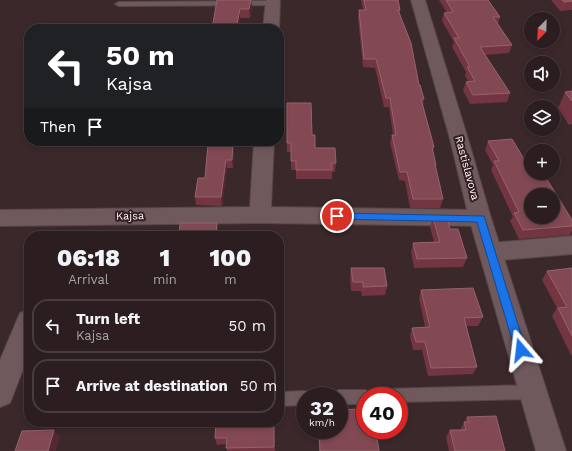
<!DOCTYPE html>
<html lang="en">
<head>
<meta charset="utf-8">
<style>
  :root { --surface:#2c1e20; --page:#342729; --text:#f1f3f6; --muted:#a6a2a5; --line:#483c3e }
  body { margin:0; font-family:"Work Sans",sans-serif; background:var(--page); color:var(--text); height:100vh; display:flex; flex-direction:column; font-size:15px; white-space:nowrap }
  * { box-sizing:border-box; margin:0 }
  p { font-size:13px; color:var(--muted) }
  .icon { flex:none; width:22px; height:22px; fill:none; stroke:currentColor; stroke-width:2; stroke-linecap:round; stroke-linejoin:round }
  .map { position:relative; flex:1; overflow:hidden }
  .drawer { position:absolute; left:24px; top:231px; width:260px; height:196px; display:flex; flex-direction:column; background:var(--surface); border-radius:16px; box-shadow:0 2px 6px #0003,0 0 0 1px var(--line) }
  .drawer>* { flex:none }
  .banner { position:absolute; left:24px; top:24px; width:260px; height:122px; border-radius:16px; box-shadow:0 2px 6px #0003,0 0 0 1px var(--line); background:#202124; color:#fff; overflow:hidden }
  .needle { width:26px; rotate:203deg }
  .controls { position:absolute; left:524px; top:12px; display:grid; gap:8px }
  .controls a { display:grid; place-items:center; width:36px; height:36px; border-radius:50%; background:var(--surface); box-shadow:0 2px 6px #0003,0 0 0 1px var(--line); font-size:20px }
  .speed { position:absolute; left:296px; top:387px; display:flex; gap:8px; font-size:20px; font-weight:700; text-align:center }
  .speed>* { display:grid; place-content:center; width:52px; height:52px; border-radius:50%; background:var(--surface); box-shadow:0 2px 6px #0003,0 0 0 1px var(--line); line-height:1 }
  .speed small { font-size:10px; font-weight:400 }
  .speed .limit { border:6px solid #d22; background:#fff; color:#111 }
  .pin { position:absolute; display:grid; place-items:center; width:34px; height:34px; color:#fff; margin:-17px; border:2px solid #fff; border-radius:50%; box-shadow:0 1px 4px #0007 }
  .me { position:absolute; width:44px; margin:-22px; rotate:343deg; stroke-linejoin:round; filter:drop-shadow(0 0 3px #0008) }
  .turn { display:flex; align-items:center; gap:14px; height:84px; padding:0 16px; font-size:18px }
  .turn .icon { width:52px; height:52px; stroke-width:2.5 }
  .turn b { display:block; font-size:28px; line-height:34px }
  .then { display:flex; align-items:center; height:38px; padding:0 16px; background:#0003; gap:8px; font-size:15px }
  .eta { display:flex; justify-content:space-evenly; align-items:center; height:68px; text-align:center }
  .eta b { font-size:24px; font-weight:800; line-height:28px }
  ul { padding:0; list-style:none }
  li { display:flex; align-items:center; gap:12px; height:54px; margin:0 8px 6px; padding:0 8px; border:2px solid var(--line); border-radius:16px }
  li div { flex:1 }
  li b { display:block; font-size:15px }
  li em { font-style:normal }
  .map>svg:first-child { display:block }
</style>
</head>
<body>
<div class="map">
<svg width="572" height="451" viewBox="0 0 572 451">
  <rect width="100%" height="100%" fill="#3b282a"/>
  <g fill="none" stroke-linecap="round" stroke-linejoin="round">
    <g stroke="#564649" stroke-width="2">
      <g id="service">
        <path d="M273 1 277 3 276 5 119 6 115 4 119 2Z"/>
        <path d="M533 385 538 387 540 392 538 397 533 399 399 402V396H378L380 391 385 389Z"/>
        <path d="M339 390H365L370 392 372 396H365V404H339V396H332L334 392Z"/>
        <path d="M305 391 310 393 311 396H305V405L279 406V392Z"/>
      </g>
    </g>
    <g stroke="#564649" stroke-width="2">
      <g id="minor">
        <path d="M266 0H280L279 29H263Z"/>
        <path d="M254 141H274L271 207 480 210 488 212 491 218 488 224 480 226 260 223 0 226V210L250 207Z"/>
        <path d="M572 236V254L491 261 483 258 480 252 483 246 491 243Z"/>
        <path d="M29 310V354L10 403 0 407V360L20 313Z"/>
      </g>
    </g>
    <g stroke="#564649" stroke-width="2">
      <path id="tertiary" d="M411 0H425L468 139 491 218 566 451H536L469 218 450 139Z"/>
    </g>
    <use href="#service" fill="#6f595c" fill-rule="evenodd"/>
    <use href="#minor" fill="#6f595c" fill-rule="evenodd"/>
    <use href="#tertiary" fill="#6f595c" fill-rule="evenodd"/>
  </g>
  <g fill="#723541">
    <path d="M217 0H251L252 7 250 18H240L238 29H212Z"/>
    <path d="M361 0H398L400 10V15L419 85 424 99 423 105 434 147 433 152 436 165 435 167 443 199 440 208H410L405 181 399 180 390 143 392 135H393L389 107H384L375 68 363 67 358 18 359 10H363Z"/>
    <path d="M439 0H488L500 17 498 24 512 45 509 53 485 55 510 93 507 102 470 104 463 90 466 82 468 81 465 76 466 72 452 47 454 42 442 21 444 13H447Z"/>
    <path d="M551 0H572V10L560 11Z"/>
    <path d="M572 91V124L569 125 558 108 565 92Z"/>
    <path d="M287 103 312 135 315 148 336 163 335 172H332V179H296V170H291V152H287Z"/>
    <path d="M234 141 233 168H227L222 206 196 205 195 197 205 178 217 144Z"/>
    <path d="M488 141 524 159 531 165 572 220V231L570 235 519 239 510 221 513 217 491 170 493 165 485 150Z"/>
    <path d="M433 218 450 229 467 258 463 267 414 268 411 252 413 243 434 242 430 227Z"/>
    <path d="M351 268 387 286 385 295 362 296 361 291H351L350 277Z"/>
    <path d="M572 268V357L552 316 557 308 542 280 547 271Z"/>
    <path d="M421 290 483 317 478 326H466L477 367 473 374 428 376 422 350H413L410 336 412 328 425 327 419 298Z"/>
    <path d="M360 416 376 430 379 451H319L318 430H339Z"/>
    <path d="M467 417 505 451H449L446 437 450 430H460Z"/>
    <path d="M274 422 275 451H227L226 444 217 445 215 438Z"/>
  </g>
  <g fill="#562730">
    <path d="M251 0 252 7 250 18 249 9Z"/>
    <path d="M240 9V18L238 29H236Z"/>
    <path d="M233 141H234L233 168 232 160Z"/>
    <path d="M226 160 227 168 222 206 221 197Z"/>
    <path d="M217 223 219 235V236H216Z"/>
    <path d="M54 430 60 437 56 451H48Z"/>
  </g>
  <g fill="#824954" stroke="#95636d" fill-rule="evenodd">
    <path d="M217 0H251L249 9H240L236 29H212Z"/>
    <path d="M364 0H398L400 10H398L411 43 419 85H420L424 99H421L434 147H432L436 165 435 164 443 199H413L407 172H400L392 135H396L390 98H386L376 59H364L359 10H366Z"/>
    <path d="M446 0H488L500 17H493L512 45 480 47 510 93 473 95 466 82 475 81 467 67H470L454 38H459L444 13 453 12Z"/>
    <path d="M562 0H572V1L564 2Z"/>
    <path d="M572 91V101L565 92Z"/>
    <path d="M287 103H311L312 135H315V148H335L336 163H332V170H296V161H291V143H287Z"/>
    <path d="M512 139 524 159H527L531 165V173H543L572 220V226L523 230 514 213 519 212 494 161H499L488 141ZM531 195H553V217H531Z"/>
    <path d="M218 141H233L232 160H226L221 197H195L198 178H205L208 144H217Z"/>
    <path d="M433 218H447L450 229H458L467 258 417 259 413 243 440 242Z"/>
    <path d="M180 223H217L216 236H179Z"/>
    <path d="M351 268H384L387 286 363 287V282H353Z"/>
    <path d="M572 268V336L558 308 567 307 547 271Z"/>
    <path d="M473 288 483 317 464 318 477 367 431 368 425 342H416L412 328 430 327 421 290Z"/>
    <path d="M359 409 360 416H365V430H376L379 451H320L319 430H339V410Z"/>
    <path d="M496 416 505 451H455L450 430H466L464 422H469L467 417Z"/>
    <path d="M216 422H274V447L226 448 227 438H215Z"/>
    <path d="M54 430 48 451H15L22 431Z"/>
  </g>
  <path fill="#1a73e8" stroke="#114b97" d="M337 213 484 216 526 350 525 353 521 355 517 353 515 350 477 222 337 219 332 216Z"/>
  <g text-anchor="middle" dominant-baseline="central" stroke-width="4" stroke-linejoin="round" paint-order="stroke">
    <g font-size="11" fill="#fef0f2" stroke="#301e21">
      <text transform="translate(467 168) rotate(75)">Rastislavova</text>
      <text transform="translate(130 216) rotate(-1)">Kajsa</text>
    </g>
  </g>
</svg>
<div class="controls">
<a><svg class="needle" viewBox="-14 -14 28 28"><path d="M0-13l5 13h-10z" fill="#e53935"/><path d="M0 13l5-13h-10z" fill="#a6a2a5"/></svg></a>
<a><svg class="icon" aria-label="sound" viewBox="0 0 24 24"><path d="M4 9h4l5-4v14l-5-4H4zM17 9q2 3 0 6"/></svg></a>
<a><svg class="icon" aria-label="layers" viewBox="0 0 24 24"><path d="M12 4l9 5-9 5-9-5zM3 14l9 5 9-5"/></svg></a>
<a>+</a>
<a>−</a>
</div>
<div class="speed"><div>32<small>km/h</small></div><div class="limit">40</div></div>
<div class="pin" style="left:337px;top:216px;background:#d93025"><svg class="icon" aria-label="arrive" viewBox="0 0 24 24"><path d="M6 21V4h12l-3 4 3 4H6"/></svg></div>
<svg class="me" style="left:521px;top:350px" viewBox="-20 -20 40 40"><path d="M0-17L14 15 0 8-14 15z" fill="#1a73e8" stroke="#fff" stroke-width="4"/></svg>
<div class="banner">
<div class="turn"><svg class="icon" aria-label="left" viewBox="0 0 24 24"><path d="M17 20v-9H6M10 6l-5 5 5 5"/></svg><div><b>50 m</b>Kajsa</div></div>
<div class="then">Then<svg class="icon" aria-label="arrive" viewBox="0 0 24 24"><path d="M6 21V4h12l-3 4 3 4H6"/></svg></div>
</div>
<section class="drawer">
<div class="eta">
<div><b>06:18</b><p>Arrival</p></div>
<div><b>1</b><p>min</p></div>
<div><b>100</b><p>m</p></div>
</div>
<ul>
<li><svg class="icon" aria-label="left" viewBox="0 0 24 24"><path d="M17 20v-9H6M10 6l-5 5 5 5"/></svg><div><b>Turn left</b><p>Kajsa</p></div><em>50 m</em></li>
<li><svg class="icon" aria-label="arrive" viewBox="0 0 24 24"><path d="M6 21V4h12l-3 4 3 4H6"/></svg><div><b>Arrive at destination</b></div><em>50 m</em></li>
</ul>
</section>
</div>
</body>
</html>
